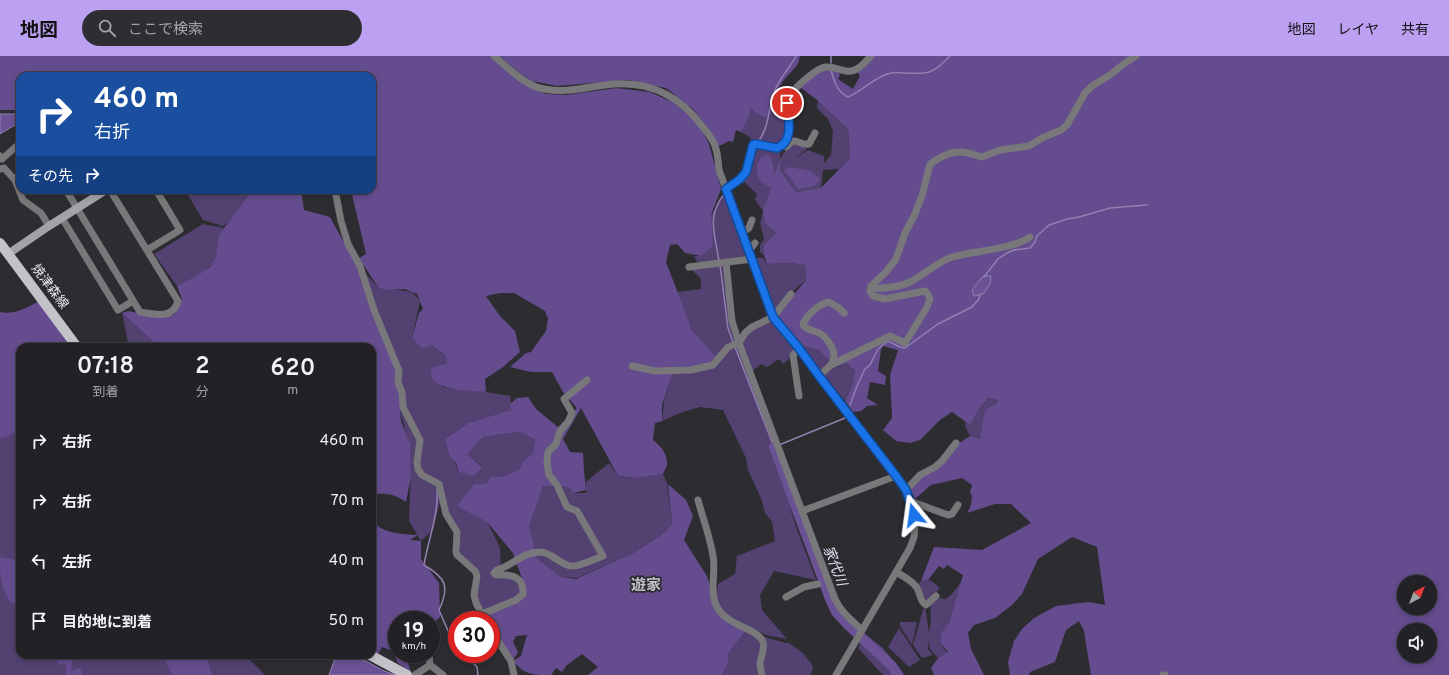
<!DOCTYPE html>
<html lang="ja">
<head>
<meta charset="utf-8">
<style>
  :root { --surface:#222125; --page:#2e2e32; --text:#f1f3f6; --muted:#a2a3a7; --line:#3f3e42; --accent:#bca0f2 }
  body { margin:0; font-family:Overpass,"Noto Sans JP",sans-serif; background:var(--page); color:var(--text); height:100vh; display:flex; flex-direction:column; font-size:15px; white-space:nowrap }
  * { box-sizing:border-box; margin:0 }
  p { font-size:13px; color:var(--muted) }
  .icon { flex:none; width:22px; height:22px; fill:none; stroke:currentColor; stroke-width:2; stroke-linecap:round; stroke-linejoin:round }
  .map { position:relative; flex:1; overflow:hidden }
  .panel { position:absolute; left:16px; top:287px; width:360px; height:316px; display:flex; flex-direction:column; background:var(--surface); border-radius:12px; box-shadow:0 2px 6px #0003,0 0 0 1px var(--line) }
  .panel>* { flex:none }
  .banner { position:absolute; left:16px; top:16px; width:360px; height:122px; border-radius:12px; box-shadow:0 2px 6px #0003,0 0 0 1px var(--line); background:#1a4fa0; color:#fff; overflow:hidden }
  .needle { width:26px; rotate:42deg }
  .fabs { position:absolute; left:1397px; top:519px; display:grid; gap:8px }
  .fabs a { display:grid; place-items:center; width:40px; height:40px; border-radius:50%; background:var(--surface); box-shadow:0 2px 6px #0003,0 0 0 1px var(--line); font-size:20px }
  .speed { position:absolute; left:388px; top:555px; display:flex; gap:8px; font-size:20px; font-weight:700; text-align:center }
  .speed>* { display:grid; place-content:center; width:52px; height:52px; border-radius:50%; background:var(--surface); box-shadow:0 2px 6px #0003,0 0 0 1px var(--line); line-height:1 }
  .speed small { font-size:10px; font-weight:400 }
  .speed .limit { border:6px solid #d22; background:#fff; color:#111 }
  .pin { position:absolute; display:grid; place-items:center; width:34px; height:34px; color:#fff; margin:-17px; border:2px solid #fff; border-radius:50%; box-shadow:0 1px 4px #0007 }
  .me { position:absolute; width:44px; margin:-22px; rotate:344deg; stroke-linejoin:round; filter:drop-shadow(0 0 3px #0008) }
  .turn { display:flex; align-items:center; gap:14px; height:84px; padding:0 12px; font-size:18px }
  .turn .icon { width:52px; height:52px; stroke-width:2.5 }
  .turn b { display:block; font-size:28px; line-height:34px }
  .then { display:flex; align-items:center; height:38px; padding:0 12px; background:#0003; gap:8px; font-size:15px }
  .eta { display:flex; justify-content:space-evenly; align-items:center; height:68px; text-align:center }
  .eta b { font-size:24px; font-weight:600; line-height:28px }
  ul { padding:0; list-style:none }
  li { display:flex; align-items:center; gap:12px; height:60px; padding:0 12px }
  li div { flex:1 }
  li b { display:block; font-size:15px }
  li em { font-style:normal }
  header { display:flex; align-items:center; gap:24px; box-sizing:border-box; height:56px; padding:0 20px; background:var(--accent); color:#111 }
  header strong { font-size:19px }
  nav { display:flex; gap:22px; margin-inline-start:auto; font-size:14px }
  .search { width:280px; height:36px; background:var(--page); display:flex; align-items:center; gap:10px; box-sizing:border-box; padding:0 14px; border-radius:22px; color:var(--muted); font-size:15px }
  .map>svg:first-child { display:block }
</style>
</head>
<body>
<header>
<strong>地図</strong>
<div class="search"><svg class="icon" aria-label="search" viewBox="0 0 24 24"><circle cx="10" cy="10" r="6"/><path d="M15 15l6 6"/></svg>ここで検索</div>
<nav><a>地図</a><a>レイヤ</a><a>共有</a></nav>
</header>
<div class="map">
<svg width="1449" height="619" viewBox="0 0 1449 619">
  <rect width="100%" height="100%" fill="#2d2c31"/>
  <g fill="#524171">
    <path d="M818 44 848 73 850 102 839 113 823 114 821 133 796 136 780 114V110L765 167 776 177 764 189V199L760 196V189L764 183 760 167 763 155 755 144 757 138 749 131 743 124 751 93 747 92 751 82 741 76 751 51 771 55 772 51 786 53 789 74 781 90 761 89 783 95 780 97V103L782 99 794 84 807 93 794 103 808 94 824 100V107L831 99 833 75 828 63 817 52Z"/>
    <path d="M185 134H252L228 167 223 170 203 164Z"/>
    <path d="M724 138 748 202 726 205 739 287 754 272 772 265 796 297 783 308 779 303 767 311 761 308 751 316 838 553 859 572 852 578 833 556 824 538 789 449 795 468 816 524 774 515 760 539 762 554 787 583 766 579 730 560 716 549 718 528 735 518 737 500 775 485 772 466 765 457 761 442 748 414 746 402 723 354 700 351 680 357 662 365 664 345 673 317 714 299 692 274 677 236 701 233V223L689 211 700 209 697 206 694 200H701L711 159Z"/>
    <path d="M203 168 224 172C217 182 219 191 215 202 209 217 190 223 177 230L154 198Z"/>
    <path d="M754 202H763L767 208 790 207 805 209 806 224 792 236 776 255Z"/>
    <path d="M361 213 378 231 412 236 420 245 412 282 432 289 445 299 447 307 433 311 443 331 486 336 510 340 512 354 468 367 445 383 459 416 482 410 468 398 483 381 520 376 535 384 533 397 521 409 518 414 501 421H490L487 427 474 428 458 450 488 467 500 492 501 513 495 517 514 521 523 538 482 557 476 540 475 515 461 503 457 476 442 439 432 475 421 485 409 465 411 413 408 384Z"/>
    <path d="M122 257 159 291H129Z"/>
    <path d="M801 289 819 294 831 305 821 315Z"/>
    <path d="M846 308 856 315 853 327 845 345 823 318 835 309 838 311Z"/>
    <path d="M988 342 998 344 983 372 980 383 970 380 965 370 966 365 970 369 980 352Z"/>
    <path d="M0 355 20 375V599H245L265 619H0Z"/>
    <path d="M609 407 618 420 631 422 663 418 667 427 672 468 661 479 635 496 577 522 561 521 537 502 528 471 543 430 569 431 573 437H586V426Z"/>
    <path d="M930 524 939 531V533L928 546 917 530 921 525Z"/>
    <path d="M962 525 948 568 941 577V588L948 598 938 602 930 593 929 584 928 593 933 599 922 602 913 589 923 554 925 551 929 577 931 563 930 550 937 542 946 543 952 538Z"/>
    <path d="M900 566H917L912 589 900 570Z"/>
    <path d="M899 572 920 604 909 611 888 591Z"/>
    <path d="M747 573 764 587V581L786 587H789L803 597 813 610 811 619H722L729 606 728 598Z"/>
    <path d="M865 578 882 591 905 619H883L858 592Z"/>
  </g>
  <g fill="#644c8e" fill-rule="evenodd">
    <path d="M0 0H490L527 29 546 38 566 39 616 32 650 36 674 47 699 68 709 88 721 133 711 159 713 190 701 200 685 197 677 188 670 189 666 206 692 274 718 303 707 311 648 313 628 309 634 313 673 317 662 349V365L655 367 653 384C660 389 668 398 667 409 667 411 664 415 663 418L635 422 618 420 581 352 563 383 570 396 583 397 584 415 586 434 573 437 569 431 543 430 529 470 537 502 561 521 576 523 635 496 661 479 672 468 668 428 686 444 693 460 684 484 707 520 715 547 723 559 747 573 728 598 729 606 722 619H588L598 611 582 598 567 609 562 616 556 612 551 619C532 619 525 619 513 605L521 600 527 579 516 580 513 586 518 596 515 601 510 605 491 572V564H486V558L526 534 513 497 488 467 457 450 474 428 487 427 490 421H501L518 414 523 406 533 397 535 384 520 376 483 381 468 398 482 411 474 420 459 416 456 407 450 400 445 383 468 367 511 354 510 348 517 342 528 341 536 353 558 371 577 352 563 336 552 316H531L510 311 526 297 531 296 546 275 548 263 545 255 514 237H500L486 240 500 260 515 275 520 296 503 311 485 323 486 336C474 335 430 335 431 317 431 315 432 313 433 311L447 307 445 299 432 289 422 292 412 282 419 257 423 253 417 238 405 233 385 234 378 231 359 202 366 198 351 134H372V20H20V54H0Z"/>
    <path d="M499 0H800L798 8 783 25 774 41 772 55 766 61 757 58 751 51 749 60 741 76 736 74 733 86 729 85 719 90 710 75 693 53 666 32 628 24 557 30 532 25 521 18Z"/>
    <path d="M873 0H1449V619H1091L1084 575 1079 565 1066 574 1055 606 1030 616 1029 619H1010L1008 606 1014 585 1022 573 1034 562 1056 550 1088 546 1105 549 1097 491 1072 481 1038 503 1022 538 1012 549 995 562 974 569 968 577 971 593 984 619H934L931 612 938 602 948 596 941 588V577L949 566 963 519 947 509 944 513 939 510 928 524 921 525 934 491 982 494 1031 467 1011 448H995L967 457C971 451 974 442 970 436L972 429 962 422 931 429 915 443 909 432 958 388 970 380 980 383 985 354 996 348 998 344 988 342 980 352 970 369 952 356 940 364 920 384 910 387 896 385 883 374 892 362 890 319 898 294 883 290 881 294 878 315 886 320 885 329 870 326 867 342 878 349 867 350 861 355 853 356 845 345 853 327 855 315 847 308 838 310 826 301 819 294 801 289 784 269 777 259 806 224 805 209 790 207 767 208 764 199V189L776 177 765 167 763 155 772 129 769 131C766 129 763 127 761 125 754 117 756 101 767 99L771 101 775 118 781 102 780 114 796 136 821 132 850 102 848 73 817 44 800 31 821 14H838L840 19 838 23 853 33 860 20 856 15ZM1404 526H1430V552H1404ZM1404 574H1430V600H1404Z"/>
    <path d="M789 111 811 115 820 123C816 133 806 131 798 133L784 114Z"/>
    <path d="M252 134H301L304 154 330 161 365 225 395 304 401 365 410 388 411 420 406 446C396 439 388 437 377 438L372 444V291H159L122 257 128 255 158 261 174 259 182 243 177 230 196 220 210 211 216 200 219 179Z"/>
    <path d="M39 245 70 291H20V395L16 391 18 381 15 376 6 381 0 382V256C14 259 27 252 39 245Z"/>
    <path d="M372 465C384 478 401 478 418 479L410 484 421 485V503L439 527 440 561 431 569V564H397V598H405L411 616 398 607 393 595 382 591 378 598 372 596Z"/>
    <path d="M0 501 15 504 20 507V549L11 547C0 529 0 523 0 501Z"/>
    <path d="M54 599H74L71 615 80 612 83 619H66V609L58 608Z"/>
    <path d="M163 599H206L212 619H172Z"/>
  </g>
  <g fill="#6b5295" stroke="#9180b0">
    <path d="M0 58H18L20 66 0 78Z"/>
    <path d="M983 220H991L990 228 983 238 974 240 972 234Z"/>
    <path d="M336 599H355L384 615 396 619H329Z"/>
  </g>
  <g fill="none" stroke-linecap="round" stroke-linejoin="round">
    <g stroke="#9180b0" stroke-width="1.5">
      <path d="M831 7V0"/>
      <path d="M831 14C834 25 837 36 848 41 863 35 875 20 891 17 895 16 900 17 903 17 928 18 932 19 950 0"/>
      <path d="M759 85C770 68 768 52 775 34 780 21 790 12 796 0"/>
      <path d="M719 205C715 179 706 159 725 137"/>
      <path d="M720 209 728 272 733 286"/>
      <path d="M984 221 998 203 1007 197 1014 194 1030 192 1035 186 1037 180 1049 169 1067 163 1079 161 1110 152 1147 149"/>
      <path d="M735 291 774 391 775 390"/>
      <path d="M850 349 857 330 865 313 870 309 878 293 888 285 900 291 905 292 938 268 972 251 979 243 980 238"/>
      <path d="M779 389 845 362"/>
      <path d="M437 433C439 458 428 484 424 509 446 522 450 530 439 554L453 586 457 590"/>
      <path d="M465 598 477 611 478 619"/>
    </g>
    <path stroke="#6b5295" stroke-width="10" d="M774 391 830 543 836 556 846 567 892 610 898 619"/>
    <g stroke="#78777a" stroke-width="7">
      <path d="M494 0C508 12 526 30 544 33 568 38 592 29 616 28 652 26 681 42 702 70 707 76 713 83 715 90 718 97 718 106 719 114L773 261 798 291 819 320 906 434 914 459 915 470 914 481 910 492 836 619"/>
      <path d="M786 91C798 78 796 90 809 88L815 77"/>
      <path d="M0 100 2 103 19 88"/>
      <path d="M0 113 4 112 15 124 23 144 41 157 49 170"/>
      <path d="M726 133 741 123 746 116 753 89 755 87 777 92C802 83 778 51 793 35 800 28 816 13 825 11 833 10 839 14 846 15 857 17 864 7 871 0"/>
      <path d="M66 134 140 256C155 258 173 264 178 245L110 134"/>
      <path d="M335 134 341 165 348 188 360 210 374 254 399 315 398 326 402 337 403 351 420 384 417 406 418 413 422 419 439 428 446 458 457 476 456 496 457 499 475 515 477 520 474 539 476 547 485 564"/>
      <path d="M62 162 118 254 133 245"/>
      <path d="M742 177 749 172 752 164"/>
      <path d="M147 194 180 174 156 134"/>
      <path d="M749 195 755 187"/>
      <path d="M726 206 732 265 739 287 835 543C841 556 851 564 862 574"/>
      <path d="M689 211 752 203"/>
      <path d="M871 233C883 232 898 232 910 226 924 219 937 206 952 201 973 195 1014 193 1030 181"/>
      <path d="M831 309C832 306 834 303 834 300 834 291 825 279 817 276 811 274 807 274 803 269 806 259 819 248 829 246L839 252 844 257"/>
      <path d="M632 310 655 315 691 314 713 309 728 291 739 287 745 277 752 271 773 261 791 238"/>
      <path d="M819 320 831 309 890 280 905 287 926 253 930 243 928 238 925 235 885 243 873 240 870 235 871 230 886 216 896 203 905 177 914 160 922 140 930 108C950 94 959 93 982 101L1000 94 1029 90 1042 82 1061 74 1067 69 1085 37 1092 30 1110 19 1125 7 1136 0"/>
      <path d="M799 340 793 299 799 293"/>
      <path d="M906 434 920 419 935 411 942 405 956 387"/>
      <path d="M698 444C703 463 710 481 713 500 716 515 710 531 715 546 722 570 758 571 763 586 765 592 761 601 760 607 760 611 761 615 762 619"/>
      <path d="M910 445 948 459 952 458 958 449"/>
      <path d="M802 455 896 420"/>
      <path d="M896 516C903 520 913 525 917 532 921 538 919 545 926 549L936 540"/>
      <path d="M786 541 804 531 818 528"/>
      <path d="M482 558 516 544 523 538C524 520 511 518 496 519L494 517 497 514C512 510 523 496 540 496 553 496 561 511 574 510 582 509 595 503 603 500L577 455 567 451 557 429 549 419 547 407 548 396 556 388 560 375 568 366 572 357 564 343 587 324"/>
      <path d="M491 574 511 605 514 619"/>
      <path d="M430 609 443 619"/>
      <path d="M415 619 430 609 429 598"/>
      <path d="M1163 619H1165"/>
    </g>
    <path stroke="#a3a2a7" stroke-width="8" d="M8 198 49 170 106 134"/>
    <g stroke="#c4c2c9" stroke-width="10">
      <path d="M0 187 77 291"/>
      <path d="M370 599 407 619"/>
    </g>
  </g>
  <g fill="none" stroke-linecap="round" stroke-linejoin="round">
    <g stroke="#114b97" stroke-width="10">
      <path id="route" d="M787 47C788 62 795 85 777 92L755 88 753 89 746 116 740 123 726 133 773 261 798 291 819 320 896 420 906 434 914 459"/>
    </g>
    <use href="#route" stroke="#1a73e8" stroke-width="7"/>
  </g>
  <g text-anchor="middle" dominant-baseline="central" stroke-width="3.5" stroke-linejoin="round" paint-order="stroke">
    <g font-size="13" fill="#ebeaee" stroke="#2d2c31">
      <text transform="translate(49 231) rotate(53)">焼津森線</text>
    </g>
    <g font-size="14" font-style="italic" fill="#e1dcef" stroke="#2d2c31">
      <text transform="translate(834 510) rotate(69)">家代川</text>
    </g>
    <g font-size="15" font-weight="bold" fill="#c5c3ca" stroke="#2d2c31">
      <text x="646" y="530">遊家</text>
    </g>
  </g>
</svg>
<div class="fabs">
<a><svg class="needle" viewBox="-14 -14 28 28"><path d="M0-13l5 13h-10z" fill="#e53935"/><path d="M0 13l5-13h-10z" fill="#a2a3a7"/></svg></a>
<a><svg class="icon" aria-label="sound" viewBox="0 0 24 24"><path d="M4 9h4l5-4v14l-5-4H4zM17 9q2 3 0 6"/></svg></a>
</div>
<div class="speed"><div>19<small>km/h</small></div><div class="limit">30</div></div>
<div class="pin" style="left:787px;top:47px;background:#d93025"><svg class="icon" aria-label="arrive" viewBox="0 0 24 24"><path d="M6 21V4h12l-3 4 3 4H6"/></svg></div>
<svg class="me" style="left:914px;top:459px" viewBox="-20 -20 40 40"><path d="M0-17L14 15 0 8-14 15z" fill="#1a73e8" stroke="#fff" stroke-width="4"/></svg>
<div class="banner">
<div class="turn"><svg class="icon" aria-label="right" viewBox="0 0 24 24"><path d="M7 20v-9h11M14 6l5 5-5 5"/></svg><div><b>460 m</b>右折</div></div>
<div class="then">その先<svg class="icon" aria-label="right" viewBox="0 0 24 24"><path d="M7 20v-9h11M14 6l5 5-5 5"/></svg></div>
</div>
<section class="panel">
<div class="eta">
<div><b>07:18</b><p>到着</p></div>
<div><b>2</b><p>分</p></div>
<div><b>620</b><p>m</p></div>
</div>
<ul>
<li><svg class="icon" aria-label="right" viewBox="0 0 24 24"><path d="M7 20v-9h11M14 6l5 5-5 5"/></svg><div><b>右折</b></div><em>460 m</em></li>
<li><svg class="icon" aria-label="right" viewBox="0 0 24 24"><path d="M7 20v-9h11M14 6l5 5-5 5"/></svg><div><b>右折</b></div><em>70 m</em></li>
<li><svg class="icon" aria-label="left" viewBox="0 0 24 24"><path d="M17 20v-9H6M10 6l-5 5 5 5"/></svg><div><b>左折</b></div><em>40 m</em></li>
<li><svg class="icon" aria-label="arrive" viewBox="0 0 24 24"><path d="M6 21V4h12l-3 4 3 4H6"/></svg><div><b>目的地に到着</b></div><em>50 m</em></li>
</ul>
</section>
</div>
</body>
</html>
